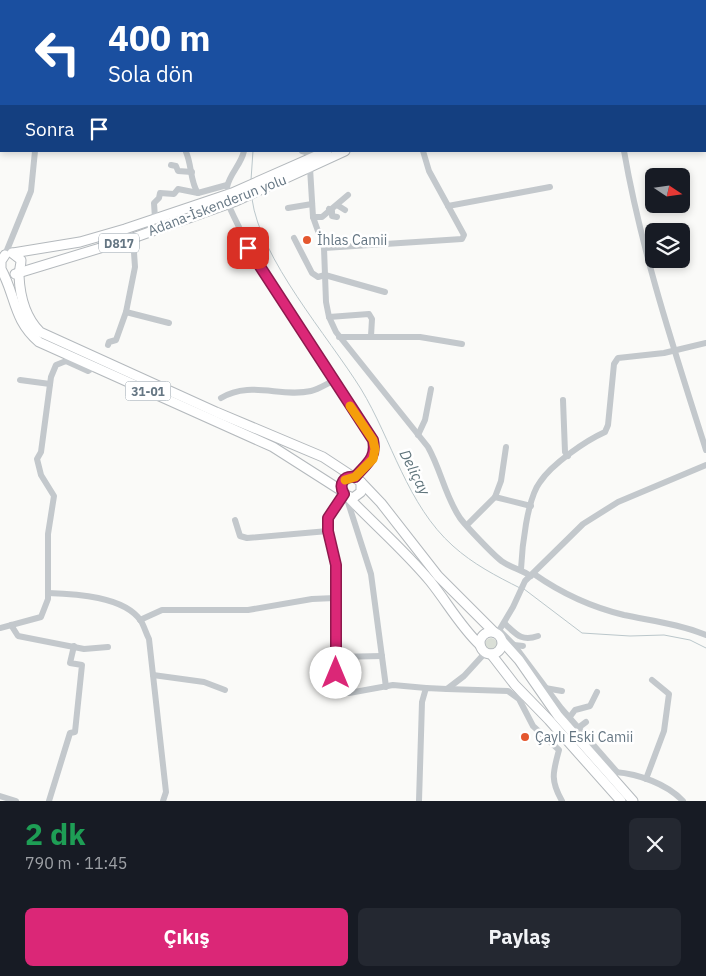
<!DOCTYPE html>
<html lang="tr">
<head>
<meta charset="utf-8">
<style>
  :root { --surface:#171b24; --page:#242831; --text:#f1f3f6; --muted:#9ea1a6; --accent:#db2777 }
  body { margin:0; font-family:"IBM Plex Sans",sans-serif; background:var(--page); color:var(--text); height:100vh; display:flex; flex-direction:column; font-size:19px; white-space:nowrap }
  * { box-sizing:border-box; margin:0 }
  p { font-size:16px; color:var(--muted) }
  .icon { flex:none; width:28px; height:28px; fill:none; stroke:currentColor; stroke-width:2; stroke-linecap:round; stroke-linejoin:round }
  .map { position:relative; height:801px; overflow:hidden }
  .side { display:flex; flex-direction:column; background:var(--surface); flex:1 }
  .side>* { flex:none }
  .guide { position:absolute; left:0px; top:0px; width:706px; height:152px; box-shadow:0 2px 8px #0003; background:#1a4fa0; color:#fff; overflow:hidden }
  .needle { width:32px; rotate:103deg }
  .fabs { position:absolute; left:645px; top:168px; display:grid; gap:10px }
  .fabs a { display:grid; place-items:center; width:45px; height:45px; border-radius:8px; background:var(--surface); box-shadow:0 2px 8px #0003; font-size:25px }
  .pin { position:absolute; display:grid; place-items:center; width:42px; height:42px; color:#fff; margin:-21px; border-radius:10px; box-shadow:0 2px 8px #0006 }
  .me { position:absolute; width:55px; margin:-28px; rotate:0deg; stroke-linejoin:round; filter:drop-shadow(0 0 4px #0008) }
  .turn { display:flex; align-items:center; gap:18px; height:105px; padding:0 25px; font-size:22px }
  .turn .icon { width:65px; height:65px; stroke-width:2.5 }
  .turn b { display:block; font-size:35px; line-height:42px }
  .then { display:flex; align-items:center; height:48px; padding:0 25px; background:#0003; gap:10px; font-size:19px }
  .round { display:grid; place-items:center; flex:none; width:52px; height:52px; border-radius:8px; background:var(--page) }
  .head { display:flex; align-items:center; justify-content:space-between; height:85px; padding:0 25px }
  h1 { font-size:30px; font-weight:800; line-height:38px; color:#1e9e55 }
  .cta { display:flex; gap:10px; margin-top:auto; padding:10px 25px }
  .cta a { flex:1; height:58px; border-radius:8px; background:var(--accent); color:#fff; font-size:20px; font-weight:800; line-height:58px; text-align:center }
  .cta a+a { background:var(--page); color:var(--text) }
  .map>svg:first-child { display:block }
</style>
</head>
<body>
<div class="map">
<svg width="706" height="801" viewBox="0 0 706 801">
  <rect width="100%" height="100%" fill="#fafaf8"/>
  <circle fill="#dadfd7" cx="491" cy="644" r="6"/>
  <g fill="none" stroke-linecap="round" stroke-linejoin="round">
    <g stroke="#bbc7cb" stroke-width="1">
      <path d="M279 0V1"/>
      <path d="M251 180 253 151"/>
      <path d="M252 199C260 259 328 336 361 389 392 440 407 505 453 546 473 564 496 576 520 588"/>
      <path d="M524 589 582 633 630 636 664 635 690 640 706 648"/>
    </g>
    <g stroke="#b4b9bd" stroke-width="11">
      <g id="highway">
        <path d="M612 1 614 0"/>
        <path d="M629 1 631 0"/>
        <path d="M12 253 21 260C21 266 19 270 19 276 20 297 25 317 40 332L216 412 323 457 361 482V492L353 498 344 494 341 488 343 481 352 477"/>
        <path d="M13 253 80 242 125 229 232 193 327 151"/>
        <path d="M5 255 1 261V269C16 296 13 320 39 342L273 447 342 491"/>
        <path d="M15 274 133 238 236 201 345 151"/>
        <path d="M361 482 381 503 438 576 494 632"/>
        <path d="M349 498C376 526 405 551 430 581 447 602 460 626 480 645"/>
        <circle cx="491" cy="643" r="11"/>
        <path d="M502 641 519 660 558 716 633 801"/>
        <path d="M491 654 515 685 549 720 621 801"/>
      </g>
    </g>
    <g stroke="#c3c8cc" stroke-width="6">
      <path d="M0 0 1 2"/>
      <path d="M255 0 256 1"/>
      <path d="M41 1V0"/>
      <path d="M333 1V0"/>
      <path d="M0 124H1"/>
      <path d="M302 151 317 155"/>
      <path d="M624 151C642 254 675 352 706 450"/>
      <path d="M186 152C192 165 190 182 198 193L227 185"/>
      <path d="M171 165 176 166 178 171 192 172"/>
      <path d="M310 168 313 217 324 248 326 302 329 317 336 332 428 447C441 470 445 496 460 518 465 525 496 558 503 562 512 568 522 570 531 576"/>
      <path d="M227 187C230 173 241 165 244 151"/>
      <path d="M228 204C266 288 321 363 373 440 377 458 366 464 355 477"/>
      <path d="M337 205 345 210"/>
      <path d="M448 206 550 187"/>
      <path d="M288 208 312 204"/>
      <path d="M329 209 332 211V216L337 217"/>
      <path d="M313 217H322L348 195"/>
      <path d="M155 218 154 203 159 198 160 193 174 194 178 189 198 193"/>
      <path d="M133 238 135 267 126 312 169 323"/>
      <path d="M294 238 312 273 318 277 325 275 385 292"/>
      <path d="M324 248 462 239 464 235 429 171 423 151"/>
      <path d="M5 255 31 191 35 151"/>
      <path d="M329 317 369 314 372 319 371 336"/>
      <path d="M339 337H420L462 344"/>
      <path d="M108 345 109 342 116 340 126 312"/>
      <path d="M20 380 50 384"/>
      <path d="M221 398C250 380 281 398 311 391 319 389 326 384 333 381"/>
      <path d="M563 400 565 452 568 456"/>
      <path d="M418 435 425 420 431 389"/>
      <path d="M506 447 501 481 495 497 531 506"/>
      <path d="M344 494 328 518V531L336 565V685L340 692 349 693 393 685 426 688"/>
      <path d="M346 496 371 574 386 687"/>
      <path d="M235 520 240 536 247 538 328 531"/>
      <path d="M467 525 495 497"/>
      <path d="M521 569C522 548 527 499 540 482 552 464 585 441 605 432L608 425 614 364 618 358 664 353 706 343"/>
      <path d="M534 574C561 593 591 607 624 615 652 621 679 624 706 635"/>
      <path d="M48 593C75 594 124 596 141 621 144 626 146 633 149 639L166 792 163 801"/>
      <path d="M140 620 162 610H248L312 599 335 598"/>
      <path d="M504 623C516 634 521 642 538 636"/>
      <path d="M11 625 18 636 84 649 108 647"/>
      <path d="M0 628 41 617 48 599V534L54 496 41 475 37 459 41 452 51 377 56 365 66 361 88 371 94 367"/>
      <path d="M499 630 514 645 523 646"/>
      <path d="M497 634 513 607 525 581 583 524 618 502 706 465"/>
      <path d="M514 645 561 708 617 772"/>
      <path d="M335 657 382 656"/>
      <path d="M153 675 204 682 225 690"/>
      <path d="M545 688 562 691"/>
      <path d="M447 689 508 691 519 699 533 726 559 750C553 772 550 780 562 801"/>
      <path d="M569 718 575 710 590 706 597 692"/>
      <path d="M578 728 586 722"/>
      <path d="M615 772C639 774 667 784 683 801"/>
      <path d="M646 779 664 731 669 694 652 680"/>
      <path d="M0 796 16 801"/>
      <path d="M49 801 70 733 75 732 82 665 70 663 74 646"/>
      <path d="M419 801 422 702 426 688 447 689 464 676 485 653"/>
    </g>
    <use href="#highway" stroke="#fff" stroke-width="9"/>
    <g stroke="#a2aab0" stroke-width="1" stroke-dasharray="8 4" stroke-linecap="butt">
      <path d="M307 1 309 0"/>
      <path d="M0 130 1 129"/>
    </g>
  </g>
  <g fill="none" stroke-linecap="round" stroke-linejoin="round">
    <g stroke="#8e194d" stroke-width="12">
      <path id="route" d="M248 248 373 440C377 458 366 464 355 477 344 475 338 484 344 494L328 518V531L336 565V673"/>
    </g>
    <use href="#route" stroke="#db2777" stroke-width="9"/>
    <path stroke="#f59e0b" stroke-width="9" d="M345 480 355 477 373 459 375 449 373 440 350 406"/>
  </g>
  <g fill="#e4572e" stroke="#fff" stroke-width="2">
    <circle cx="307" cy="240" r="5"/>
    <circle cx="525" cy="737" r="5"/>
  </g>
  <g text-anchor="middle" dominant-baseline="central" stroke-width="5" stroke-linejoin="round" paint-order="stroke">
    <g fill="#fff" stroke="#939fa8" stroke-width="1">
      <rect x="99" y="233.5" width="40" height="19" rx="4"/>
      <rect x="125.5" y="381.5" width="45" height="19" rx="4"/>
    </g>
    <g font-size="12" font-weight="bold" fill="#657683">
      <text x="119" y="243">D817</text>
      <text x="148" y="391">31-01</text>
    </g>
    <g font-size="14" fill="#657683" stroke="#fff">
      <text transform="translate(217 205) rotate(-21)">Adana-İskenderun yolu</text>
    </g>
    <g font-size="14" fill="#657683" stroke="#fff" text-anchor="start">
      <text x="317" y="240">İhlas Camii</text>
      <text x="535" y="737">Çaylı Eski Camii</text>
    </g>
    <g font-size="15" font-style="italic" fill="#60757c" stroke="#fff">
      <text transform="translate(415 472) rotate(63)">Deliçay</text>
    </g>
  </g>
</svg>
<div class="fabs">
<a><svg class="needle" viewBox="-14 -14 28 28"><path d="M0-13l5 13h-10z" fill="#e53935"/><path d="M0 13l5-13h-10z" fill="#9ea1a6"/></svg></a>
<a><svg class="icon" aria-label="layers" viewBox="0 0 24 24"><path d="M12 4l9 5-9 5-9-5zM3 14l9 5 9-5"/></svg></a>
</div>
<div class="pin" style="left:248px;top:248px;background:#d93025"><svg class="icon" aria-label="arrive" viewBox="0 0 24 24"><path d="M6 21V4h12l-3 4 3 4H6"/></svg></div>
<svg class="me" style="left:336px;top:673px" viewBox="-20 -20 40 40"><circle r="19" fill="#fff"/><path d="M0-13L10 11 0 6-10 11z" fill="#db2777"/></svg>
<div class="guide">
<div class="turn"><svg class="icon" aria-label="left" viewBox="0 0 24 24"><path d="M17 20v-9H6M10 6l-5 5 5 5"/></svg><div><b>400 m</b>Sola dön</div></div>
<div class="then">Sonra<svg class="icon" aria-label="arrive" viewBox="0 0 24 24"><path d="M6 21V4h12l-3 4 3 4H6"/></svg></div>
</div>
</div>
<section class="side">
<div class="head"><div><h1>2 dk</h1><p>790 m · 11:45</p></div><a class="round"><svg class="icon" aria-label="close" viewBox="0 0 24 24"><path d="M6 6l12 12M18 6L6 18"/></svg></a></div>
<div class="cta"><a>Çıkış</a><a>Paylaş</a></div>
</section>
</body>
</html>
